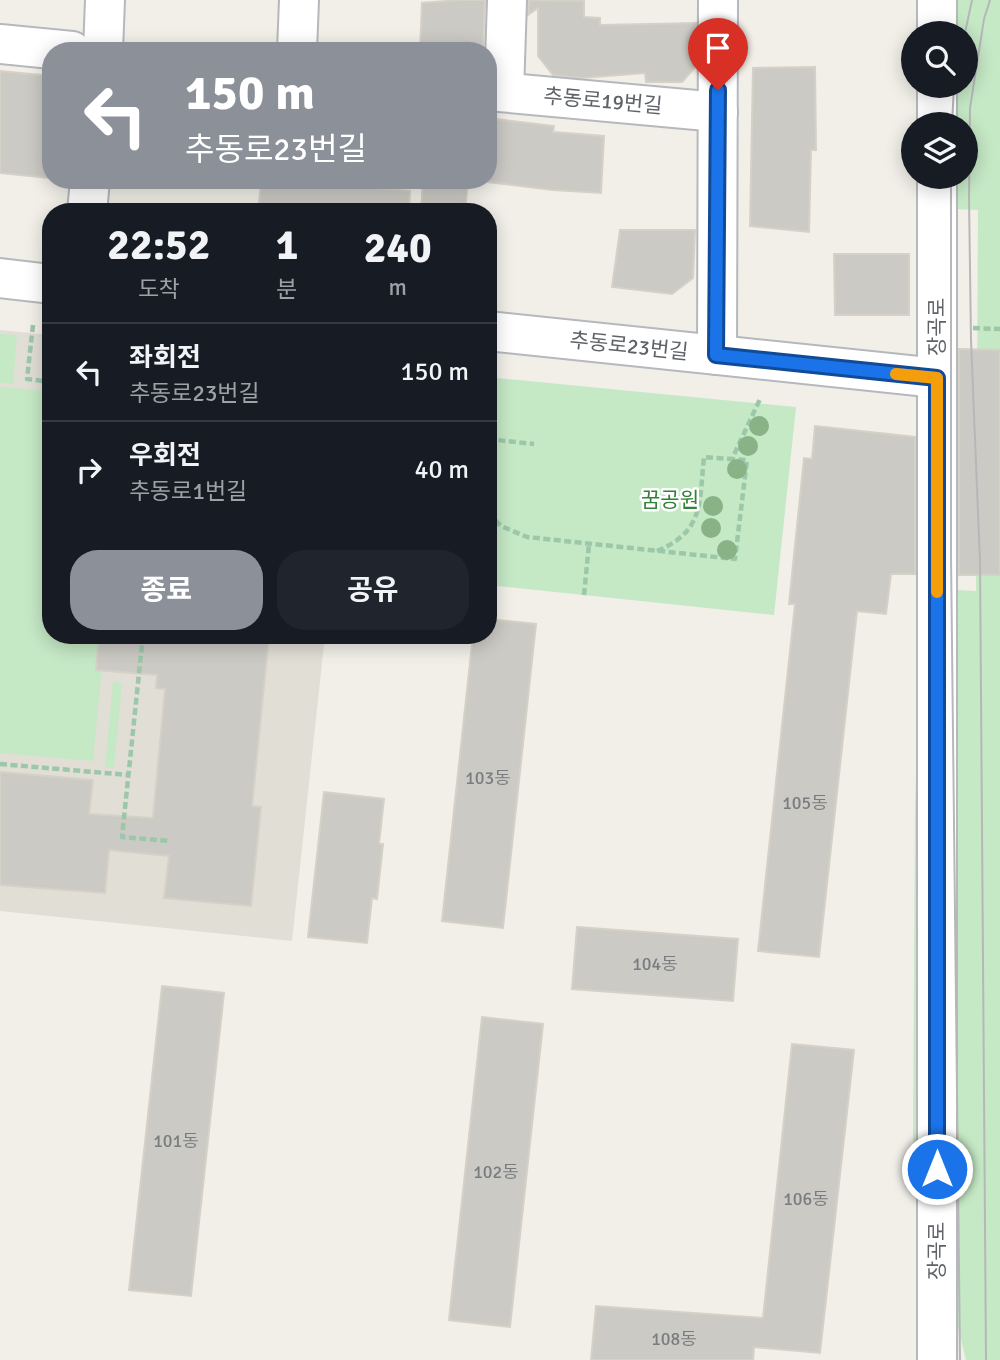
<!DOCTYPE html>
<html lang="ko">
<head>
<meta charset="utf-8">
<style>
  :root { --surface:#171b24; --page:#20242c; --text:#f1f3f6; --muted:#9ea1a6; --line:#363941; --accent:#8c9099 }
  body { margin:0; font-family:Signika,"Noto Sans KR",sans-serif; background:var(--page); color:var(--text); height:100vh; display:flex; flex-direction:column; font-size:26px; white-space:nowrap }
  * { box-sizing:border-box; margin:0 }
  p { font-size:23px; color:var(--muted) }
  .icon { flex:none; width:38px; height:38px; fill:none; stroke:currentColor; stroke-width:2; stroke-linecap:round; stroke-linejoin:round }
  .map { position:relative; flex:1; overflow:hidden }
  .drawer { position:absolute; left:42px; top:203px; width:455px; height:441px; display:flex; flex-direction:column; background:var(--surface); border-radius:28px; box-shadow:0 4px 18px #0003 }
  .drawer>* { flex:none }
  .top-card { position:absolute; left:42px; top:42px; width:455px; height:147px; border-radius:28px; box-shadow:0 4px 18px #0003; background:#8c9099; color:#fff; overflow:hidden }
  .tools { position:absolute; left:901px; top:21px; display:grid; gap:14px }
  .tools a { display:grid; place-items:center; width:77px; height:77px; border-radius:50%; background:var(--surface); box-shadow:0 4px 18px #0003; font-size:35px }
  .pin { position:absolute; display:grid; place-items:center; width:60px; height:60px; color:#fff; margin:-72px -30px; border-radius:50% 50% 50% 0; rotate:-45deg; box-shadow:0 0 7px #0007 }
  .pin .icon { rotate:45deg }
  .me { position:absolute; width:77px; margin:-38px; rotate:0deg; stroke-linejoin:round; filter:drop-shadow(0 0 5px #0008) }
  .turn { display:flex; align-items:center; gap:24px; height:147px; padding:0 28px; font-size:32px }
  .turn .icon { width:91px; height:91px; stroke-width:2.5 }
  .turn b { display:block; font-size:49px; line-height:60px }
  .eta { display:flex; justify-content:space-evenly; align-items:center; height:119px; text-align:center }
  .eta b { font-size:42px; font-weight:700; line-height:49px }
  .button { display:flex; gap:14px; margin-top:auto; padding:14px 28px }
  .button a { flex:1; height:80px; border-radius:28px; background:var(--accent); color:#fff; font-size:28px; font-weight:700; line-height:80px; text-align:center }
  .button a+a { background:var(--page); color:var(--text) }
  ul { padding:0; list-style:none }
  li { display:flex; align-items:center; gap:21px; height:98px; padding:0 28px; border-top:2px solid var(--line) }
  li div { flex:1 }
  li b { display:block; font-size:26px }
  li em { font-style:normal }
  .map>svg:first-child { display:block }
</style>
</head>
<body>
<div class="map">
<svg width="1000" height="1360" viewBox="0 0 1000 1360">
  <rect width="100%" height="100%" fill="#f1efe8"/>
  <path fill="#e1ded6" d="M0 330 51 335V635H325L292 941 0 911Z"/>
  <g fill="#c5e8c5">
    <path d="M941 0H1000V1360H966L913 1140 915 809 922 588 976 591 978 210 929 208 931 177H966V124H934L936 86H966V33H939Z"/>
    <path d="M0 334 17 335 13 384 0 383Z"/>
    <path d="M488 377 796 407 774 615 488 585Z"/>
    <path d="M0 387 51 391V635H105L93 761 0 753Z"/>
    <path d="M113 682 122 683 114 768H105Z"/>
  </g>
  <g fill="#cccac5" stroke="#d6d1c6" stroke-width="2">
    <path d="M459 0H485L483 51H420L422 3Z"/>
    <path d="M529 0 584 1V17L600 18V25L696 23V66L682 82H646L645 73 581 78 553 75 538 56V8L528 15Z"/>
    <path d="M815 67 816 150H811L809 232 750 226 753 68Z"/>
    <path d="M0 71 51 76 49 178 0 173Z"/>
    <path d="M488 118 554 126 553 132 604 136 601 193 553 190 488 182Z"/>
    <path d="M423 180H468L465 212H421Z"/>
    <path d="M326 184 410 191 409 212H258L261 185 326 186Z"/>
    <path d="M620 230H695L693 278 672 294 612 287Z"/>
    <path d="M834 254H909V315H835Z"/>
    <path d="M959 349 1000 350V575H959Z"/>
    <path d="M815 426 915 437V574H891L886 614 857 611 819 957 758 951 795 604H789L804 458 812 459Z"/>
    <path d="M488 619 536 624 503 928 442 921 473 635H488Z"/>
    <path d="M99 635H269L252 806 261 807 251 906 164 898 169 856 109 850 105 893 0 885V772L93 780 89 814 153 818 165 689 156 688 157 675 96 670Z"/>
    <path d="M324 792 384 799 379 844H383L377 899 372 898 367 943 308 937Z"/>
    <path d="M577 927 738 939 733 1001 572 989Z"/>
    <path d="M162 986 224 993 191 1296 129 1290Z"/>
    <path d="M482 1017 543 1024 510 1327 449 1320Z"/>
    <path d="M792 1044 854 1050 820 1353 754 1347 753 1360H591L596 1306 763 1318Z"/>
  </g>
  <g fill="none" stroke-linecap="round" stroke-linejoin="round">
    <g stroke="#b5b8bc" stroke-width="42">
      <g id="street">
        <path d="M937 33V0"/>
        <path d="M0 44 72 51"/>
        <path d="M103 51 105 0"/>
        <path d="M297 51 299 0"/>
        <path d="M488 91 718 112"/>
        <path d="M504 92 507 0"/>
        <path d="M937 124V86"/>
        <path d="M937 177V1360"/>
        <path d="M87 212 90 180"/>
        <path d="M0 278 51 284"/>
        <path d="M488 331 937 378"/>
        <path d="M717 355 718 0"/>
      </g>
    </g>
    <g stroke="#9cc7a9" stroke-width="4.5" stroke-dasharray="7 3.5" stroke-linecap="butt">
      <path d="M33 325 27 379 51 382"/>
      <path d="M973 328 1000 329"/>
      <path d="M488 439 534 444"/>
      <path d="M488 513 501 526 527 537 735 559 747 460 732 459"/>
      <path d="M657 551C705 531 699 502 704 457L732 459 761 397"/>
      <path d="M584 595 589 544"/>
      <path d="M143 635 122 837 170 841"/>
      <path d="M143 638 160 639"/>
      <path d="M0 764 129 775"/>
    </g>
    <use href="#street" stroke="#fff" stroke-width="38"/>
    <g stroke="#b6b7b8" stroke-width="2">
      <path d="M965 33 972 0"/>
      <path d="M952 124 954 86"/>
      <path d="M951 177V555L960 1360"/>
      <path d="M986 1360 980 562 971 340 969 197 970 108 984 19 990 0"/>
    </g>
  </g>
  <g fill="#89b387">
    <circle cx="759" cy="426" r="10"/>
    <circle cx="748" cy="446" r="10"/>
    <circle cx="737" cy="469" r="10"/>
    <circle cx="713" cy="506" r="10"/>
    <circle cx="711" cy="528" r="10"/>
    <circle cx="727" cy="550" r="10"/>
  </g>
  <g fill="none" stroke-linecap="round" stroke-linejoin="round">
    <g stroke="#114b97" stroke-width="18">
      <path id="route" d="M718 90 716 355 937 378V1169"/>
    </g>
    <use href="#route" stroke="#1a73e8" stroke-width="12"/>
    <path stroke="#f59e0b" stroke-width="12" d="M896 374 937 378V592"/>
  </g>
  <g text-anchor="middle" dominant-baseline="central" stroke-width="5" stroke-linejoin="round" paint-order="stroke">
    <g font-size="18" fill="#7a7d7f">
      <text x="488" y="778">103동</text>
      <text x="805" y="803">105동</text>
      <text x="655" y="964">104동</text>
      <text x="176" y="1141">101동</text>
      <text x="496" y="1172">102동</text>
      <text x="806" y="1199">106동</text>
      <text x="674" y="1339">108동</text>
    </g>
    <g font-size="21" fill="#5f6368" stroke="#fff">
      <text transform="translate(603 101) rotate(5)">추동로19번길</text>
      <text transform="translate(937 327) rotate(-90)">장곡로</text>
      <text transform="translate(629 346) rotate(6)">추동로23번길</text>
      <text transform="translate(937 1251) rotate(-90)">장곡로</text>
    </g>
    <g font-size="21" fill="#348238" stroke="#fff">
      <text x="670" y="500">꿈공원</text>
    </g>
  </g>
</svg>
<div class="tools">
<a><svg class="icon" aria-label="search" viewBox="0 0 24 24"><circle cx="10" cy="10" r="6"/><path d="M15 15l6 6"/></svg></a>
<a><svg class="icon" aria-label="layers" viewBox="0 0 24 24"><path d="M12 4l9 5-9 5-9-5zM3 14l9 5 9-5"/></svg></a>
</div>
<div class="pin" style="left:718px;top:90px;background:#d93025"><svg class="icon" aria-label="arrive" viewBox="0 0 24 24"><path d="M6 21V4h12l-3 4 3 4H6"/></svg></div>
<svg class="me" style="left:937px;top:1169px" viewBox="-20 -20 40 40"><circle r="17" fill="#1a73e8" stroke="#fff" stroke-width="3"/><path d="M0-11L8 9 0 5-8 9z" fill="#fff"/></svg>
<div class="top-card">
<div class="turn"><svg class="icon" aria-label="left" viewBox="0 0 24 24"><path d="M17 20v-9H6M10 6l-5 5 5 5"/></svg><div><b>150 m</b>추동로23번길</div></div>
</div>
<section class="drawer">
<div class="eta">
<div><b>22:52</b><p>도착</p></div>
<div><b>1</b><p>분</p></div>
<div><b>240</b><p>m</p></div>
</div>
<ul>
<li><svg class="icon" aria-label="left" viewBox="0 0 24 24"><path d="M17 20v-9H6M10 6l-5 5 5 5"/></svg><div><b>좌회전</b><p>추동로23번길</p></div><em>150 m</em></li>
<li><svg class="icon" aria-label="right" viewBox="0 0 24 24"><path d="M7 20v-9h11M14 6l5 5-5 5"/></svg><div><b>우회전</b><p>추동로1번길</p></div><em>40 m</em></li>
</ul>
<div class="button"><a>종료</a><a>공유</a></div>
</section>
</div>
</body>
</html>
